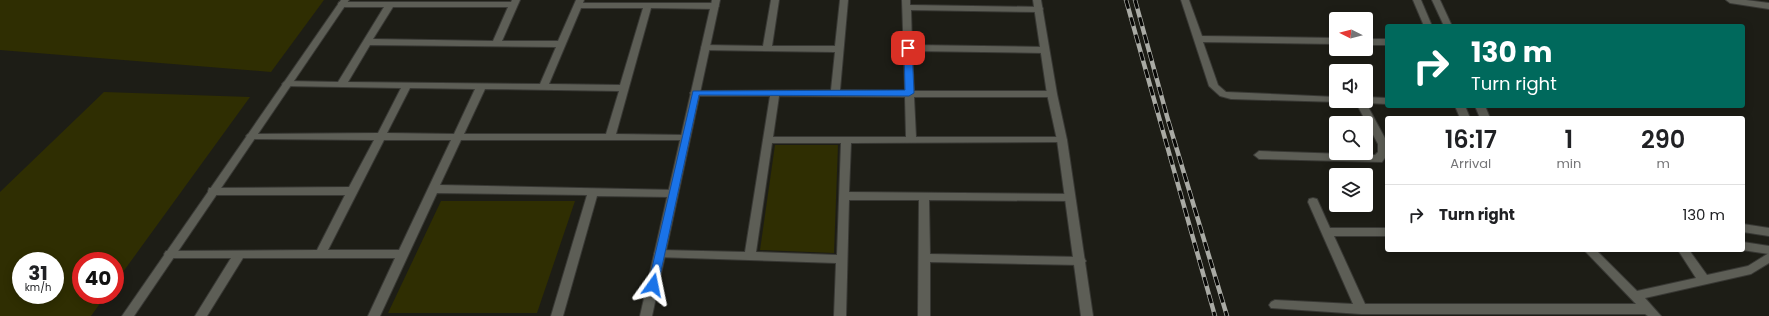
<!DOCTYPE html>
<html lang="en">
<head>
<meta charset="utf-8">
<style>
  :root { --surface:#fff; --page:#f2f2f2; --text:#202124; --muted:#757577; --line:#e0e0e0 }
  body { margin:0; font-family:Poppins,sans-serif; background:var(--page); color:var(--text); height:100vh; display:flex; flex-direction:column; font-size:15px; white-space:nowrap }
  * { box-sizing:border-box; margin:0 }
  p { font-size:13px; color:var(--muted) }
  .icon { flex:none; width:22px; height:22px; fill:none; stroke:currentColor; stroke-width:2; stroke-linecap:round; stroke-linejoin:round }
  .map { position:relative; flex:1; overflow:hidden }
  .details { position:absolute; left:1385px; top:116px; width:360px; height:136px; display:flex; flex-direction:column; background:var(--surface); border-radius:4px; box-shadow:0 2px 10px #0003 }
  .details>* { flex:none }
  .top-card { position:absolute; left:1385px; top:24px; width:360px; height:84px; border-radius:4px; box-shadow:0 2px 10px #0003; background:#00695c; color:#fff; overflow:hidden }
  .needle { width:26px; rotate:276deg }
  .controls { position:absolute; left:1329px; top:12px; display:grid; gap:8px }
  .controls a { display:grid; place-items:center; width:44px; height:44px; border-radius:4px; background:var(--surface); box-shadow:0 2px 10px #0003; font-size:20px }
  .speed { position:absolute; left:12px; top:252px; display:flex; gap:8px; font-size:20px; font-weight:700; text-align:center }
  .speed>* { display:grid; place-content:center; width:52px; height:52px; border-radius:50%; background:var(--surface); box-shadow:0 2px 10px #0003; line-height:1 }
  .speed small { font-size:10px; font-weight:400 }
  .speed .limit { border:6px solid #d22; background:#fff; color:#111 }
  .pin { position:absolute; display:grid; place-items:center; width:34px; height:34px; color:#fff; margin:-17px; border-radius:8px; box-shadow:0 2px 6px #0006 }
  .me { position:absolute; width:44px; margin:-22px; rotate:12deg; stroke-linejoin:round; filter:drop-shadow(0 0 3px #0008) }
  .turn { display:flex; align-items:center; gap:14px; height:84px; padding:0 20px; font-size:18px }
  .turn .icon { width:52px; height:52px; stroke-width:2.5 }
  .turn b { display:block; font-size:28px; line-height:34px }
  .eta { display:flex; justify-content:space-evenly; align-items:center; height:68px; text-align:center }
  .eta b { font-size:24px; font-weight:600; line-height:28px }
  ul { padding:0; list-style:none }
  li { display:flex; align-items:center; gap:12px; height:60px; padding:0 20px; border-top:1px solid var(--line) }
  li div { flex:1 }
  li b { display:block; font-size:15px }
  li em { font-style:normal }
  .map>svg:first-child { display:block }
</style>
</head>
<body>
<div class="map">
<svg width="1769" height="316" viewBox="0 0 1769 316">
  <rect width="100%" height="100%" fill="#1d1d16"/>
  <g fill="#2f2e02" fill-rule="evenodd">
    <path d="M0 0H324L271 72 0 50Z"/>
    <path d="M104 92 250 97 115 283V261H81V295H106L91 316H0V192ZM21 261H55V295H21Z"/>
    <path d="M775 145H838L834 253 760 250Z"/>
    <path d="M441 201H575L537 313H388Z"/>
  </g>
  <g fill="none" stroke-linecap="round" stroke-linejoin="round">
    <g stroke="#383834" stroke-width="2">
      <g id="minor">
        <path d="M512 0H520L502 41H558L576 0H584L583 3H715L719 6 715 9 651 8 616 134 685 135 688 136 690 138 688 140H461L440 185 677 190 678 193 677 196 673 197 597 196 563 316H551L587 195 437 193 380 316H368L395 258H243L207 316H195L231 258H170L166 257 164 254 166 251 317 250 345 195H213L209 194 208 191 209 188 349 187 374 140 251 139 246 136 248 134 378 133 401 88 284 86 282 84 284 82 287 81 338 82 384 7H342L338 4 339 2H511ZM393 7H508L493 41 373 39ZM581 8H643L620 85 549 84ZM370 45 556 47 540 84 348 82ZM410 88 475 89 454 134 387 133ZM485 89 619 91 606 134H464ZM384 140H451L399 250H328Z"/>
        <path d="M771 0H779L772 46H835L840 0H848L840 90 905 91 902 0H910V5L1042 7 1043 9 1039 12 911 10 912 45 1045 47 1049 50 1045 53 912 51 914 91H1052L1057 94 1052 97H914L916 137H1062L1067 140 1065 142 851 143 849 192 1074 194 1075 197 1074 200 1070 201 929 200 930 254 1080 257 1084 258 1086 261 1084 264 1080 265 930 262V316H918L919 200H849L846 316H834L836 263 656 257 654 254 656 251 660 250 745 252 770 96H695L692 95 690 93 692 91 831 90 835 52 702 50 701 48 702 46 705 45 763 46ZM779 96 905 97 906 137H773ZM772 143H841L837 255 756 252Z"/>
        <path d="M1181 0H1189L1202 36 1336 38V44L1203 42 1218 85 1226 92 1336 97V101H1340L1339 102 1231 99 1220 96 1209 86Z"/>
        <path d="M1726 0H1746L1769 3V9L1730 3Z"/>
        <rect x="1366" y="39" width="21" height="6"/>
        <path d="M1366 97 1387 98V104L1366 103 1387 142V155L1382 162 1259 159 1254 155 1259 151 1375 155 1378 152V144L1355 101H1366Z"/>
        <path d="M1313 198 1317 199 1330 228H1387V236H1334L1365 304H1636L1584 250H1596L1637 291 1696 278 1678 250H1689L1707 275 1748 266 1769 253V263L1751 274 1645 298 1661 316H1648L1645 314H1361L1271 308 1269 305 1271 302 1275 300 1353 304 1308 202 1309 199Z"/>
      </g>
    </g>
    <g stroke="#383834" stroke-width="2">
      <g id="tertiary">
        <path d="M341 0H349L134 316H122Z"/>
        <path d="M712 0H720L652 316H640Z"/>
        <path d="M1033 0H1041L1057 94 1067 140 1093 316H1081L1057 140 1047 94Z"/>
      </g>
    </g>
    <g stroke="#383834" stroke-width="2">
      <g id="secondary">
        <path d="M1413 0H1421L1432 26H1424Z"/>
        <path d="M1432 0H1440L1452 26H1444Z"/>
        <path d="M1455 106H1465L1470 118H1460Z"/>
        <path d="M1475 106H1485L1490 118H1480Z"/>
        <path d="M1743 224 1769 228V236L1743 232Z"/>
        <path d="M1743 242 1769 246V254L1742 250Z"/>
      </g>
    </g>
    <use href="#minor" fill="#5d5e56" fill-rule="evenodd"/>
    <use href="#tertiary" fill="#5d5e56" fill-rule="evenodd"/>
    <use href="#secondary" fill="#5d5e56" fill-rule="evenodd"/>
    <g stroke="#a9aaa4" stroke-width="4.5">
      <g id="rail">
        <path d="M1126 0 1215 316"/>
        <path d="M1135 0 1168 120 1227 316"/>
      </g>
    </g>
    <use href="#rail" stroke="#070705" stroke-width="3" stroke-dasharray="9" stroke-linecap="butt"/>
  </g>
  <path fill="#1a73e8" stroke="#114b97" d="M908 45 912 48 914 93 909 96 699 95 658 285 656 288H649L648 285 693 91 905 90 904 48Z"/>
</svg>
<div class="controls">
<a><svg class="needle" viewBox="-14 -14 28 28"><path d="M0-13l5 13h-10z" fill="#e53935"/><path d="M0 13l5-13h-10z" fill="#757577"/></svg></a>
<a><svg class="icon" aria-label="sound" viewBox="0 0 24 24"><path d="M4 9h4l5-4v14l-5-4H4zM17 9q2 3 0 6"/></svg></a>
<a><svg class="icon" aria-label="search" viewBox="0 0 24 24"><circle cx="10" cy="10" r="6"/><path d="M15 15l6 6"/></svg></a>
<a><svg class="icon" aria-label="layers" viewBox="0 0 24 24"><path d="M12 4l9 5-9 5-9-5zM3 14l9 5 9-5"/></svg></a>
</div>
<div class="speed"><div>31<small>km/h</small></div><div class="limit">40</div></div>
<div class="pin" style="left:908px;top:48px;background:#d93025"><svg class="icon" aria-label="arrive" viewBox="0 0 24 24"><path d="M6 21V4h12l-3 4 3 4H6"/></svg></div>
<svg class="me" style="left:653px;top:285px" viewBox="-20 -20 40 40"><path d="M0-17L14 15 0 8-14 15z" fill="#1a73e8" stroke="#fff" stroke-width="4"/></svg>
<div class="top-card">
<div class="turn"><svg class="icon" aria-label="right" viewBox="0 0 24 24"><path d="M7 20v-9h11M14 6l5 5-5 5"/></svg><div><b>130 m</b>Turn right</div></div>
</div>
<section class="details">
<div class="eta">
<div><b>16:17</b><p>Arrival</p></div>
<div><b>1</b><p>min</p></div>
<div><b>290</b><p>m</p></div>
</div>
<ul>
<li><svg class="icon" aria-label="right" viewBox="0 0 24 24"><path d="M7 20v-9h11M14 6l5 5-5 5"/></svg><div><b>Turn right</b></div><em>130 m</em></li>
</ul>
</section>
</div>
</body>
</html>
